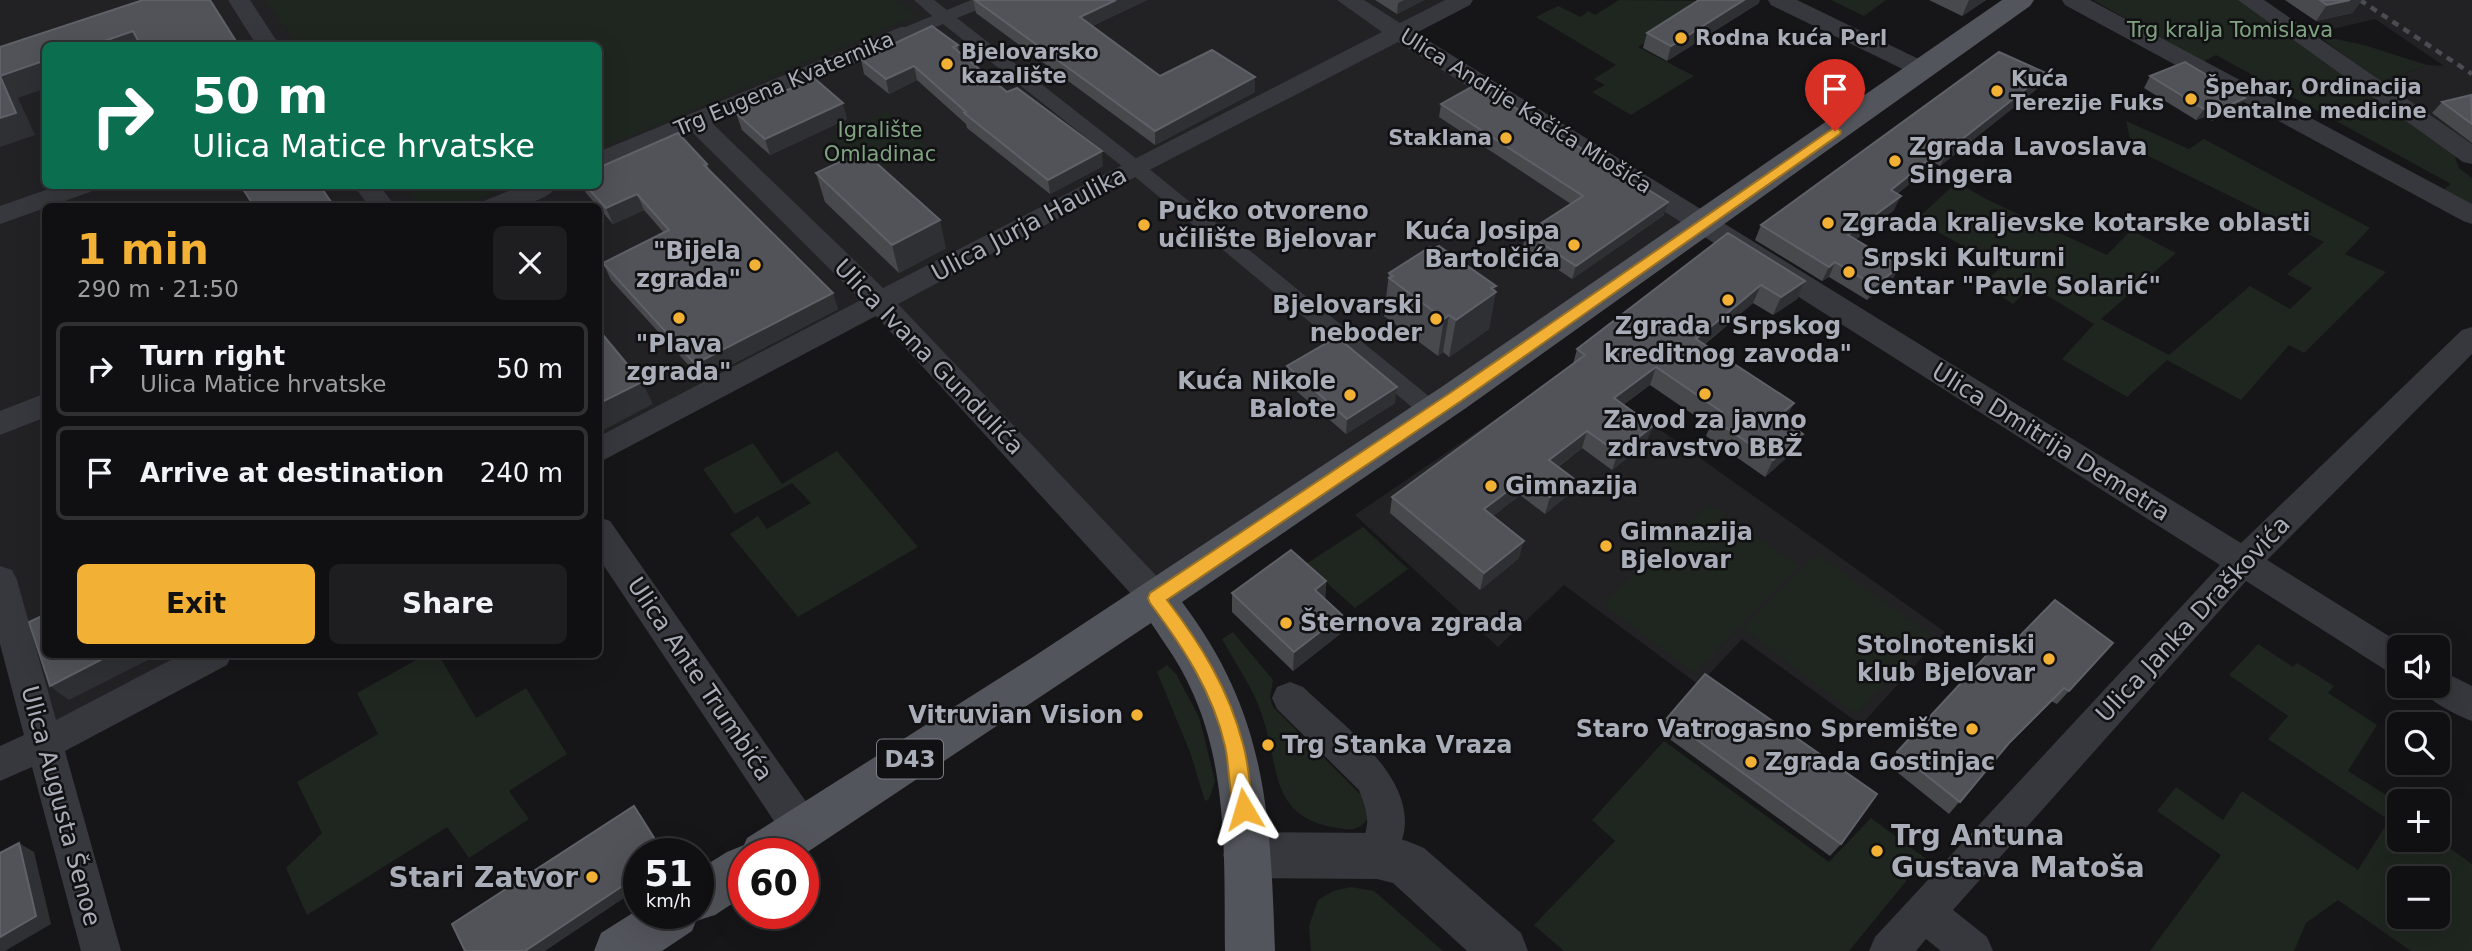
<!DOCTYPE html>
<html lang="en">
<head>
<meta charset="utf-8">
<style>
  :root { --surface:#101012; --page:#1e1e20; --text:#f1f3f6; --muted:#9c9d9f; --line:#303032; --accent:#f2b134 }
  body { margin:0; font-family:"DejaVu Sans",sans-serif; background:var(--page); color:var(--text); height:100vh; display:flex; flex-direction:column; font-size:26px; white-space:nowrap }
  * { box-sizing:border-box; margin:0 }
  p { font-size:23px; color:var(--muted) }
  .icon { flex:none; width:38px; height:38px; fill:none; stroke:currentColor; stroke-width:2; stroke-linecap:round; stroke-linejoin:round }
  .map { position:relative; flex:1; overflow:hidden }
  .side { position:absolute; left:42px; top:203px; width:560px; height:455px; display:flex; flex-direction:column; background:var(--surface); border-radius:10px; box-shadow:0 7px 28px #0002,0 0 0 2px var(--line) }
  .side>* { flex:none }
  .hud { position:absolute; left:42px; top:42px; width:560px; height:147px; border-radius:10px; box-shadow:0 7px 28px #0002,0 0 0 2px var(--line); background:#0b6e4f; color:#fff; overflow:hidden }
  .fabs { position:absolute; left:2387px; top:635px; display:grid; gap:14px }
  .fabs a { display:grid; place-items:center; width:63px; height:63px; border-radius:10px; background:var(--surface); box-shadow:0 7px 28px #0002,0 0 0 2px var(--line); font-size:35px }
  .speed { position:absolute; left:623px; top:838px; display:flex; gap:14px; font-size:35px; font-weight:700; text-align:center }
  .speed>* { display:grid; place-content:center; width:91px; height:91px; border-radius:50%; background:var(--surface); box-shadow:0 7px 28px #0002,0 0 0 2px var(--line); line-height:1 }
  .speed small { font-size:18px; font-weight:400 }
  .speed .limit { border:10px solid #d22; background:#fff; color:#111 }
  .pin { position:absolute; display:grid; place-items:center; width:60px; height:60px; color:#fff; margin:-72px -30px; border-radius:50% 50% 50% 0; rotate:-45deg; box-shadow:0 0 7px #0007 }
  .pin .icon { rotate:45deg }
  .me { position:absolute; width:77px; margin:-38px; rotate:353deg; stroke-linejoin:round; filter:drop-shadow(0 0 5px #0008) }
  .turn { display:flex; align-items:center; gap:24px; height:147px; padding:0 35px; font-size:32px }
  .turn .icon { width:91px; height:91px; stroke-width:2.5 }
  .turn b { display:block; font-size:49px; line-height:60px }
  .round { display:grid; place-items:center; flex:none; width:74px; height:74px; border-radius:10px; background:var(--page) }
  .overview { display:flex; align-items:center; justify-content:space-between; height:119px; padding:0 35px }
  h1 { font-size:42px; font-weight:700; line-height:52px; color:var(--accent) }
  .button { display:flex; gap:14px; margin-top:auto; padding:14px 35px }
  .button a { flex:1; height:80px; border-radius:10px; background:var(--accent); color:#111; font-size:28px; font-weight:700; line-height:80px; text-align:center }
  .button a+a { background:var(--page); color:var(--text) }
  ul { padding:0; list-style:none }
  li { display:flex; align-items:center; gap:21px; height:94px; margin:0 14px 10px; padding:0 21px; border:4px solid var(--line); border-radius:10px }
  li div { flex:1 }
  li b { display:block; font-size:26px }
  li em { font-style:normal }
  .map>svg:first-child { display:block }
</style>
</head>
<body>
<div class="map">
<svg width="2472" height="951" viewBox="0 0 2472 951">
  <rect width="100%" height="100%" fill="#161618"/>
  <g fill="#222225" fill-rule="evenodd">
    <path d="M0 0H1462L1400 31 1704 223 1156 598 880 303 599 451 598 206H46V654L215 655 43 744 0 580ZM46 46H598V186H46Z"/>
    <path d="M2285 0H2472V149L2380 82 2427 65 2444 66 2375 19 2329 30Z"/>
    <path d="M1572 367 1945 632 1861 725 1742 639 1699 685 1564 585 1498 647 1355 515Z"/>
  </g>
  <g fill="#1e261f" fill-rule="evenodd">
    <path d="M264 0H897L916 16 599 149 598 46 299 45Z"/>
    <path d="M1619 0 1716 1 1638 47 1694 76 1631 115 1592 92 1605 85 1594 79 1616 65 1536 17 1558 6 1581 17 1588 11 1595 15Z"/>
    <path d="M1831 0H1886L1864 16Z"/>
    <path d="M2093 0H2240L2453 151 2459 168 2472 178V211L2439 193 2451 184 2216 55 2203 62Z"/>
    <path d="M2317 35 2364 45 2427 65 2380 82Z"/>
    <path d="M887 111 928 147 871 174 831 137Z"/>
    <path d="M2126 121 2189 149 2204 139 2370 228 2345 254 2386 272 2304 353 2289 345 2241 400 2167 360 2127 397 2062 359 2094 324 2031 286 2013 304 1982 284 2001 267 1916 220 1957 182 1986 199 2107 255 2131 230 2176 253 2101 319 2169 355 2250 286 2290 309 2312 288 2287 274 2324 242 2132 148Z"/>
    <path d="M404 186H511L460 206H420Z"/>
    <path d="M753 443 782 484 837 451 918 547 798 617 730 534 758 516 767 529 811 503 792 483 735 514 703 469Z"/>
    <path d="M1709 504 1799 566 1694 673 1603 604Z"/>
    <path d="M1363 527 1408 569 1355 608 1306 564Z"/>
    <path d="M1817 554 1930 634 1856 715 1743 628Z"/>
    <path d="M1233 632 1273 680 1270 697 1273 707 1363 797 1371 811C1366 824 1359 831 1344 829 1268 820 1281 771 1262 715 1254 689 1235 663 1222 639Z"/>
    <path d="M2258 644 2293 667 2297 663 2334 686 2328 693 2377 725 2348 771 2399 803V840H2438L2472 864V951H2411L2338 900 2306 923 2294 951H2150L2221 855 2157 811 2176 787 2223 820 2242 791 2358 870 2389 820 2268 739 2288 716 2229 675ZM2399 878H2438V917H2399Z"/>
    <path d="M425 655H448L441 659 476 718 526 688 567 754 509 791 529 819 469 858 447 827 307 915 286 868 322 833 297 782 378 734 357 693Z"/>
    <path d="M1167 665 1176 674 1199 717 1215 781 1209 799 1205 801 1190 752 1157 672Z"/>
    <path d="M1664 741 1829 862 1871 818 1925 858 1849 951H1564L1534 925 1615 841 1592 820Z"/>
    <path d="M1351 887 1374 891 1443 951H1311L1309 926 1318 900 1333 891Z"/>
  </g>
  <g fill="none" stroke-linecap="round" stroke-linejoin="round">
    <path fill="#37383d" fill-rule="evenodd" d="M914 0H934L947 10 971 0H995L992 4 957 18 1142 163 1441 406 1445 412 1441 418 1433 421 1425 418 1128 171 943 24 915 36H903L900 32 903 28 932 16Z"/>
    <g fill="#37383d" fill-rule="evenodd">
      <path d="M228 0H250L280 46H257Z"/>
      <path d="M1337 0H1364L1400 23 1445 0H1473L1470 5 1416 33 2241 543 2462 330 2472 327V354L2267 560 2408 648H2399V675L2387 671 2246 581 1953 910 1987 937 1993 951H1941L1926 939 1916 951H1869L1875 937 2220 565 1398 42 1126 182 898 304 1168 588 1173 598 1168 608 1156 612 1144 608 876 316 598 463V437L861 300 692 132 598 170V152L901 27H917L921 32 917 37 712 123 883 288 1382 32Z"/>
      <path d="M1768 0H1797L1931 65 1935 70 1931 75H1915L1771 5Z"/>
      <path d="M2062 0H2090L2472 204V224L2463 221 2065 5Z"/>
      <path d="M2238 0H2264L2472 144V164L2463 162Z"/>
      <path d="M57 186H94L90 192 0 224V206Z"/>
      <path d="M354 186H380L395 206H369Z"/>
      <path d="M521 186H557C544 206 503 208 482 206L486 200Z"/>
      <path d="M46 393V417L0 435V411Z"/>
      <path d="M598 517 610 521 816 816 821 829 816 842 802 847 788 842 598 557Z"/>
      <path d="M0 566 12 570 17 580 56 720 182 654H232L227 665 65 751 121 951H81L32 767 0 781V746L24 735 0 644Z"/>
      <path d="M2438 669 2472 686V721C2455 714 2429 703 2421 686H2438Z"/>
      <path d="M1290 682 1303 687C1339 722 1405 768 1405 822 1405 837 1397 856 1391 869L1377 874 1363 869C1354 848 1365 844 1367 824 1368 813 1363 800 1359 790L1277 709 1272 698 1277 687Z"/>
    </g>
    <path fill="#37383d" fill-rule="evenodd" d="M1247 832 1377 833 1407 841 1424 848 1521 933 1528 951H1467L1393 883 1377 879 1247 878 1230 871 1223 855 1230 839Z"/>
    <path fill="#53555c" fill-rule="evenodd" d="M2002 0H2034L2030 6 1466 408 1182 602C1268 716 1270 814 1275 951H1225C1224 864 1229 768 1190 687 1180 664 1165 644 1151 623L803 855 744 854V896L715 915 696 921 692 931 662 951H594L601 933 639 909V914H698V870L727 852 744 845 747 838 1033 657 1440 388Z"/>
    <path stroke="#4a4c52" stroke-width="4.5" stroke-dasharray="7 6" stroke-linecap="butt" d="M2360 0 2472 74"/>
  </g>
  <g fill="#47494d">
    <path d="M973 0H1147L1092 26 1160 76 1255 92 1155 145 976 13Z"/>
    <path d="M1375 0H1424L1397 14Z"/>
    <path d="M1929 0H1986L1962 16Z"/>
    <path d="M2285 0H2362L2352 13 2316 21Z"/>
    <path d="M1759 3 1667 61 1643 48 1647 33Z"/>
    <path d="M958 45 959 52 1007 92 1103 166 1050 194 967 128 966 124 917 80 889 94 864 74 861 59Z"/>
    <path d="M2150 76 2245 98 2238 109 2212 121 2204 117 2196 120 2144 88Z"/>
    <path d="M2038 88 1940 166 1935 163 1897 194 1894 210 1855 240 1892 281 1867 300 1829 277 1822 281 1755 240 1761 225Z"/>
    <path d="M2472 95V143L2432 113 2442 102Z"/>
    <path d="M1441 104 1664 215 1572 279 1523 246 1526 233 1571 204 1439 117Z"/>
    <path d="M736 113 847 119 770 155 742 130Z"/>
    <path d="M707 164 710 171 838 309 702 380 611 280 603 263 664 233 644 210 613 224 586 193 583 186H598Z"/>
    <path d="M816 173 946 248 899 273 825 202Z"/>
    <path d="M1728 233 1805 281 1797 299 1773 315 1753 303 1704 345 1785 421 1784 422 1794 451 1765 477 1706 436 1710 426 1650 385 1623 405 1646 443 1612 470 1582 448 1558 467 1573 478 1568 495 1545 514 1520 495 1493 516 1519 558 1480 590 1390 513 1392 497 1573 364 1577 349Z"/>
    <path d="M1389 273 1495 291 1489 329 1449 357 1443 352 1438 356 1384 316Z"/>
    <path d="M1287 366 1395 403 1346 434 1286 382Z"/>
    <path d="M1326 581 1325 599 1342 615 1340 634 1293 671 1232 612V593Z"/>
    <path d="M2113 643 2057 704 2051 701 2006 747 1949 814 1887 764 1897 752 2007 649Z"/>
    <path d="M1667 718 1841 844 1830 856 1660 732Z"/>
  </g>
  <g fill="#2f3033">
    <path d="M1116 0H1147L1081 31 1080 17Z"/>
    <path d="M1404 0H1424L1397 14 1398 3Z"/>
    <path d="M1744 0H1760L1759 3 1667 61 1671 46Z"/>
    <path d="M1969 0H1986L1962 16Z"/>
    <path d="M2350 0H2362L2352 13 2316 21 2327 5Z"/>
    <path d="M133 31 144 46H90Z"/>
    <path d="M46 60V88L18 98 35 135 0 147V76Z"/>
    <path d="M914 66 917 80 889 94 886 79Z"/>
    <path d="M2046 73 2038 88 1940 166 1947 151Z"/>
    <path d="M1255 77V92L1155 145V131Z"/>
    <path d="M2245 98 2238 109 2212 121 2219 110Z"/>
    <path d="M843 103 847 119 770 155 765 139Z"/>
    <path d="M2212 105 2204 117 2196 120 2204 109Z"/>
    <path d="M1942 149 1935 163 1884 204 1891 190Z"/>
    <path d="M1102 151 1103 166 1050 194 1048 180Z"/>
    <path d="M637 194 644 210 613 224 606 208Z"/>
    <path d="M1901 196 1894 210 1842 250 1848 235Z"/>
    <path d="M1668 202 1664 215 1572 279 1576 266Z"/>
    <path d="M940 220 946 248 899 273 892 245Z"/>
    <path d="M1835 262 1829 277 1822 281 1829 267Z"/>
    <path d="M1900 266 1892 281 1867 300 1875 286Z"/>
    <path d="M1805 281 1797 299 1773 315 1781 297Z"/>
    <path d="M1761 285 1753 303 1689 357 1696 339Z"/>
    <path d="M1496 286 1494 293 1496 292 1489 329 1449 357 1456 320 1491 288Z"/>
    <path d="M833 293 838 309 702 380 695 364Z"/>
    <path d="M1449 315 1443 352 1438 356 1444 319Z"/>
    <path d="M1656 367 1650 385 1608 416 1614 398Z"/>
    <path d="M642 382 653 404 598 433V404Z"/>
    <path d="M1397 387 1395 403 1346 434 1347 419Z"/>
    <path d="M1794 403 1785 421 1769 434 1778 417Z"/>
    <path d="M1653 426 1646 443 1612 470 1618 453Z"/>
    <path d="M1587 431 1582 448 1544 477 1549 460Z"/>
    <path d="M1803 434 1794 451 1765 477 1773 460Z"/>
    <path d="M1525 478 1520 495 1480 526 1484 509Z"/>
    <path d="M1573 478 1568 495 1545 514 1550 497Z"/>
    <path d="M1524 541 1519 558 1480 590 1484 573Z"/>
    <path d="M1326 581 1325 600 1315 590Z"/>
    <path d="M1342 615 1340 634 1293 671 1294 652Z"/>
    <path d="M112 654H148L150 659 69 700 50 686Z"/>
    <path d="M634 806 641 815 666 854H664Z"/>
    <path d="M19 843 34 852 51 924 5 951H0V937Z"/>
    <path d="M639 875V888L545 951H525Z"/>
  </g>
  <g fill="#525359" stroke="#5f6168" stroke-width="2">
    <path d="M143 0H210L239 46H141L133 31 90 46H46V60L0 76V47Z"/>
    <path d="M975 0H1116L1080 17 1160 76 1212 50 1255 77 1155 131Z"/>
    <path d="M1699 0H1744L1671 46 1647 33Z"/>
    <path d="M2320 0H2350L2327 5Z"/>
    <path d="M932 26 958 45 953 47 1007 92 1017 88 1102 151 1048 180 964 113 966 112 914 66 886 79 861 59Z"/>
    <path d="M1999 52 2046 73 1947 151 1942 149 1891 190 1901 196 1848 235 1900 266 1875 286 1835 262 1829 267 1761 225Z"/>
    <path d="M2185 62 2245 98 2219 110 2212 105 2204 109 2150 76Z"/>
    <path d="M0 76 16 113 0 118Z"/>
    <path d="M814 78 843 103 765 139 736 113Z"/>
    <path d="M1477 84 1668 202 1576 266 1526 233 1583 196 1441 104Z"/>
    <path d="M2471 95 2472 124 2442 102Z"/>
    <path d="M678 133 707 164 704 165 833 293 695 364 603 263 669 230 637 194 606 208 586 186H598V168Z"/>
    <path d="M863 151 940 220 892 245 816 173Z"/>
    <path d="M241 186H320L334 206H254Z"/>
    <path d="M1728 233 1805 281 1781 297 1761 285 1696 339 1794 403 1778 417 1803 434 1773 460 1713 419 1722 412 1656 367 1614 398 1653 426 1618 453 1587 431 1549 460 1573 478 1550 497 1525 478 1484 509 1524 541 1484 573 1392 497 1585 355 1577 349Z"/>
    <path d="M1439 246 1496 286 1491 288 1496 292 1456 320 1449 315 1444 319 1389 278 1393 276 1389 273 1430 247 1433 249Z"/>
    <path d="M598 329 642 382 598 404Z"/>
    <path d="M1337 337 1397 387 1347 419 1287 366Z"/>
    <path d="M1291 550 1326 581 1315 590 1342 615 1294 652 1232 593Z"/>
    <path d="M2055 600 2113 643 2069 691 2064 688 2009 743 1960 802 1897 752 1998 643 2007 649Z"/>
    <path d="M46 614V654H112L50 686 29 622Z"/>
    <path d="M1705 674 1877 794 1841 844 1667 718Z"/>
    <path d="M634 806 664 854H639V875L525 951H465L452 924Z"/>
    <path d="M19 843 36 916 0 937V853Z"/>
  </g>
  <path fill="#f2b134" stroke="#9d7322" stroke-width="2" d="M1835 127 1841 131 1840 134 1461 401 1167 600C1201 644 1229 690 1243 744 1249 765 1250 788 1253 809L1251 815 1244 818 1237 815C1228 794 1230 768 1225 746 1213 692 1183 647 1150 603L1148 598 1150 593 1450 393Z"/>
  <g fill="#f2b134" stroke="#111113" stroke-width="2.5">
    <circle cx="1681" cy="38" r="7"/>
    <circle cx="947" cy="64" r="7"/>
    <circle cx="1997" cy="91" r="7"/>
    <circle cx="2191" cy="99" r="7"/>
    <circle cx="1506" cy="138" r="7"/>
    <circle cx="1895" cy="161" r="7"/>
    <circle cx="1828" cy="223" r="7"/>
    <circle cx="1144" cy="225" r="7"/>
    <circle cx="1574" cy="245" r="7"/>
    <circle cx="755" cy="265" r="7"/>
    <circle cx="1849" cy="272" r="7"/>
    <circle cx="1728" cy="300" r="7"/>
    <circle cx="679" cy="318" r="7"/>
    <circle cx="1436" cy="319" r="7"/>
    <circle cx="1705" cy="394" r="7"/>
    <circle cx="1350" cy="395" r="7"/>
    <circle cx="1491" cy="486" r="7"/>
    <circle cx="1606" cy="546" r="7"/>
    <circle cx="1286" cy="623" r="7"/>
    <circle cx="2049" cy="659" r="7"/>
    <circle cx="1137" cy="715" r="7"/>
    <circle cx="1972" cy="729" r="7"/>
    <circle cx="1268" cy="745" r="7"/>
    <circle cx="1751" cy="762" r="7"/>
    <circle cx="1877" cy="851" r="7"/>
    <circle cx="592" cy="877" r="7"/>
  </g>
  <g text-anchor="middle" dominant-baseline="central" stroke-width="5" stroke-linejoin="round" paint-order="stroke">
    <g font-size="21" fill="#7fa381" stroke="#111113">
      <text x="2230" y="30">Trg kralja Tomislava</text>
      <text x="880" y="130">Igralište<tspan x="880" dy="24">Omladinac</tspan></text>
    </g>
    <g font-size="21" font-weight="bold" fill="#a8adb8" stroke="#111113" text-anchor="start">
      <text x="1695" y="38">Rodna kuća Perl</text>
      <text x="961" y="52">Bjelovarsko<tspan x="961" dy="24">kazalište</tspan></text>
      <text x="2011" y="79">Kuća<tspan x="2011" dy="24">Terezije Fuks</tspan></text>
      <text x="2205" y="87">Špehar, Ordinacija<tspan x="2205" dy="24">Dentalne medicine</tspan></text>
      <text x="1492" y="138" text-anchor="end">Staklana</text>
    </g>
    <g font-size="21" fill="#a8adb8" stroke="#111113">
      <text transform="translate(784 84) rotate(-23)">Trg Eugena Kvaternika</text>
      <text transform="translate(1526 111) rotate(32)">Ulica Andrije Kačića Miošića</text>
    </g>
    <rect fill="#111113" stroke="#7b7e86" stroke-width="2" x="877" y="739.5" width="66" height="39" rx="5"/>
    <g font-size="23" font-weight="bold" fill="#a8adb8">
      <text x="910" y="759">D43</text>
    </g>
    <g font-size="24" font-weight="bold" fill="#a8adb8" stroke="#111113" text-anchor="start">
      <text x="1909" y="147">Zgrada Lavoslava<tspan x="1909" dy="28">Singera</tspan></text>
      <text x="1158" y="211">Pučko otvoreno<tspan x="1158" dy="28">učilište Bjelovar</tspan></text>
      <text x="1842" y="223">Zgrada kraljevske kotarske oblasti</text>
      <text x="1560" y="231" text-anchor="end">Kuća Josipa<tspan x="1560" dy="28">Bartolčića</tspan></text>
      <text x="741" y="251" text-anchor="end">"Bijela<tspan x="741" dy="28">zgrada"</tspan></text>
      <text x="1863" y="258">Srpski Kulturni<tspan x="1863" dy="28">Centar "Pavle Solarić"</tspan></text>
      <text x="1422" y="305" text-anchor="end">Bjelovarski<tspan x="1422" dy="28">neboder</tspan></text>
      <text x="1728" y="326" text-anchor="middle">Zgrada "Srpskog<tspan x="1728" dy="28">kreditnog zavoda"</tspan></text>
      <text x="679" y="344" text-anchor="middle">"Plava<tspan x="679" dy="28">zgrada"</tspan></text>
      <text x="1336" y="381" text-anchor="end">Kuća Nikole<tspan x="1336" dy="28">Balote</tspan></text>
      <text x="1705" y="420" text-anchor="middle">Zavod za javno<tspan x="1705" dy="28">zdravstvo BBŽ</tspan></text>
      <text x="1505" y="486">Gimnazija</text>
      <text x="1620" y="532">Gimnazija<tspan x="1620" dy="28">Bjelovar</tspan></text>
      <text x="1300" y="623">Šternova zgrada</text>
      <text x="2035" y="645" text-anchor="end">Stolnoteniski<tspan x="2035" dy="28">klub Bjelovar</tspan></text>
      <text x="1123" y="715" text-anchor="end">Vitruvian Vision</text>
      <text x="1958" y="729" text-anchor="end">Staro Vatrogasno Spremište</text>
      <text x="1282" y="745">Trg Stanka Vraza</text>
      <text x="1765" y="762">Zgrada Gostinjac</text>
    </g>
    <g font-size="24" fill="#a8adb8" stroke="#111113">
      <text transform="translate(1029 224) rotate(-28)">Ulica Jurja Haulika</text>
      <text transform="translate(929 357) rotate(46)">Ulica Ivana Gundulića</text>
      <text transform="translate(2051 442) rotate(32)">Ulica Dmitrija Demetra</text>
      <text transform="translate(2193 619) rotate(-47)">Ulica Janka Draškovića</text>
      <text transform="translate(700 679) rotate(56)">Ulica Ante Trumbića</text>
      <text transform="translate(61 806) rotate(75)">Ulica Augusta Šenoe</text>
    </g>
    <g font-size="28" font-weight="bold" fill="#a8adb8" stroke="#111113" text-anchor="start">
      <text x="1891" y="835">Trg Antuna<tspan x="1891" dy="32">Gustava Matoša</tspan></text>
      <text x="578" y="877" text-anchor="end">Stari Zatvor</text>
    </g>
  </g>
</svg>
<div class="fabs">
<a><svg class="icon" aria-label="sound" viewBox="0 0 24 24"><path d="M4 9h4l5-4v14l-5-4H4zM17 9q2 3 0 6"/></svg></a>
<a><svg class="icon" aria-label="search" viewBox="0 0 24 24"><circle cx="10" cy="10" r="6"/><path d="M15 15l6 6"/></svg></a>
<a>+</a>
<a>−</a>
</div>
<div class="speed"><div>51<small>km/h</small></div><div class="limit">60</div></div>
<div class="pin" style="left:1835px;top:131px;background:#d93025"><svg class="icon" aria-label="arrive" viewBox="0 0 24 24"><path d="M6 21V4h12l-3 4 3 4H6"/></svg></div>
<svg class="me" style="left:1244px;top:809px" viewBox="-20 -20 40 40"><path d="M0-17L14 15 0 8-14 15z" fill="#f2b134" stroke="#fff" stroke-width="4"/></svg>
<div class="hud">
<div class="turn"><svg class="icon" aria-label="right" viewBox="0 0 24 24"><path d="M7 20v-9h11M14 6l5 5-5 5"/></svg><div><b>50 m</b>Ulica Matice hrvatske</div></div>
</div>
<section class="side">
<div class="overview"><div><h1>1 min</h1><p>290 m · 21:50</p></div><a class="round"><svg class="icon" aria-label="close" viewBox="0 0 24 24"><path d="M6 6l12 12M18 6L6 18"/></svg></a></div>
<ul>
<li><svg class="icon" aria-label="right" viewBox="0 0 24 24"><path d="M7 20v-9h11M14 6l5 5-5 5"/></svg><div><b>Turn right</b><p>Ulica Matice hrvatske</p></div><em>50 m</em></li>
<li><svg class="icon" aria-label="arrive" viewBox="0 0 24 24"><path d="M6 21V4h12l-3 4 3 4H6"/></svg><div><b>Arrive at destination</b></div><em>240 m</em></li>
</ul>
<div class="button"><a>Exit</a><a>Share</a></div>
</section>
</div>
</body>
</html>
